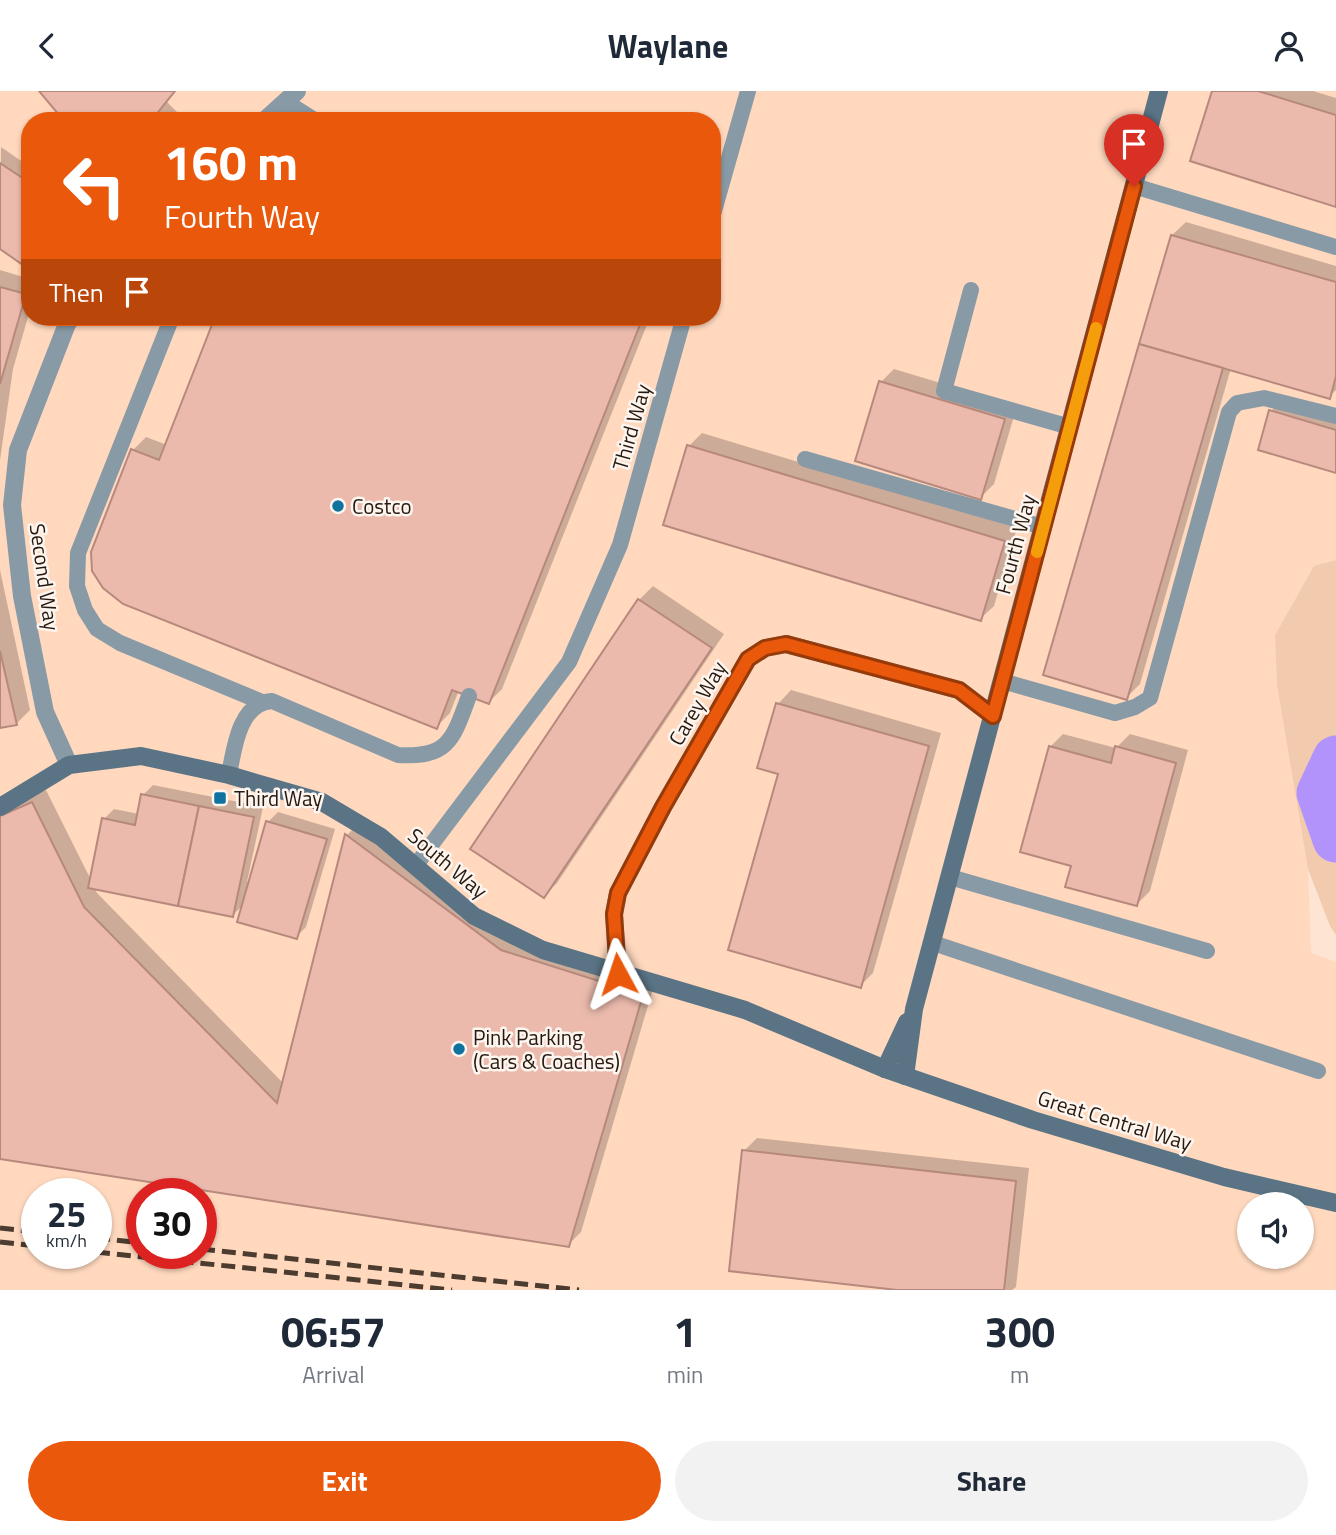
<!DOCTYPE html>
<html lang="en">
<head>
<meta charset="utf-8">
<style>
  :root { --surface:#fff; --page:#f2f2f3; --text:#1f2937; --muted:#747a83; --accent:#ea580c }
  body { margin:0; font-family:"Titillium Web",sans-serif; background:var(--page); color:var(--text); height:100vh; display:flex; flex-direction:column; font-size:26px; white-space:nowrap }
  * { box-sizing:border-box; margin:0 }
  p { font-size:23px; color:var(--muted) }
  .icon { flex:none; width:38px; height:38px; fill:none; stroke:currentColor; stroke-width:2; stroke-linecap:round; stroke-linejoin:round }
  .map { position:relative; height:1199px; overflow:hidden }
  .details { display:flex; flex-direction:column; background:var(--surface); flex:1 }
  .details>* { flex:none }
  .banner { position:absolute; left:21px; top:21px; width:700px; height:214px; border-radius:28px; box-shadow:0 2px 5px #0004; background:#ea580c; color:#fff; overflow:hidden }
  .fabs { position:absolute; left:1237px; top:1101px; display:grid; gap:14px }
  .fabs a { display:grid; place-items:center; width:77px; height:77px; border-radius:50%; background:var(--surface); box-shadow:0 2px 5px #0004; font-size:35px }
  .speed { position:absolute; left:21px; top:1087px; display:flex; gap:14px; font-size:35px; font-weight:700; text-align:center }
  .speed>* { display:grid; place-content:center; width:91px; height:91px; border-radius:50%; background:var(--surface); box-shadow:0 2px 5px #0004; line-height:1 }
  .speed small { font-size:18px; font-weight:400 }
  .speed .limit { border:10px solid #d22; background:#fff; color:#111 }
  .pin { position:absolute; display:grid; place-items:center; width:60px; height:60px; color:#fff; margin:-72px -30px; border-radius:50% 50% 50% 0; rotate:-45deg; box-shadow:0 0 7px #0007 }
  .pin .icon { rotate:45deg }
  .me { position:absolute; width:77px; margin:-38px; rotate:355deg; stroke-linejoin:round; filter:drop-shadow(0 0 5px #0008) }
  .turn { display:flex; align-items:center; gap:24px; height:147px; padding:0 28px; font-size:32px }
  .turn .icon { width:91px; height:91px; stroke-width:2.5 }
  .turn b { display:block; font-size:49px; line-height:60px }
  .then { display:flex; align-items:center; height:66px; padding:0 28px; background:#0003; gap:14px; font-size:26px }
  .eta { display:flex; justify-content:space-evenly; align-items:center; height:119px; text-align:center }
  .eta b { font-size:42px; font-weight:700; line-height:49px }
  .action { display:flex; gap:14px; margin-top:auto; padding:14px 28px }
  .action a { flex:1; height:80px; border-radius:42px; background:var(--accent); color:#fff; font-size:28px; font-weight:700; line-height:80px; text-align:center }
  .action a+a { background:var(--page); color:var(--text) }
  header { display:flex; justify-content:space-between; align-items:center; height:91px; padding:0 28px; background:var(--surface); font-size:32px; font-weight:700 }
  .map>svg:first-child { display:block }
</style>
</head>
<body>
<header><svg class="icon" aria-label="back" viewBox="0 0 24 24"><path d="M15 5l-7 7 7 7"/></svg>Waylane<svg class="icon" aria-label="person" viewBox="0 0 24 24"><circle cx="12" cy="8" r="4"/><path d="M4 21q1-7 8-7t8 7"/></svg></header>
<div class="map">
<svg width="1336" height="1199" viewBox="0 0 1336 1199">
  <rect width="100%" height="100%" fill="#fde4d3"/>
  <path fill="#ffd8be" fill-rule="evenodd" d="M0 0H1336V469L1314 475 1275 544 1277 594 1308 778 1311 862 1336 871V1199H0ZM30 30H712V226H30ZM37 1102H96V1162H37ZM142 1102H201V1162H142ZM1250 1113H1302V1166H1250Z"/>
  <path fill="#f2caae" d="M1336 469V844L1330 835 1308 778 1277 594 1275 544 1314 475Z"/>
  <g fill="#0003">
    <path d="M42 0H176L167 11 183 27 180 30H66Z"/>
    <path d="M1214 0H1313L1336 7V114Z"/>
    <path d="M418 25 428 30H413Z"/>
    <path d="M1 56 30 76V176L0 156Z"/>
    <path d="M1186 131 1336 175V299L1329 306 1231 277 1140 593 1126 607 1172 144Z"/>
    <path d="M0 179 30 188V219L13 278 0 369Z"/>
    <path d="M218 226H650L502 598 489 611 459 599 450 622 437 635 133 359 146 346 167 354Z"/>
    <path d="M894 278 1017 315 994 393 980 407 881 291Z"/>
    <path d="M1281 310 1336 326V380L1271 320Z"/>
    <path d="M702 342 1017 437 994 515 980 528 689 355Z"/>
    <path d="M0 479 30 619 16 633 0 636Z"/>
    <path d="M653 495 724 543 557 792 544 805 473 757 639 509Z"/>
    <path d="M791 599 941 642 873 882 860 895 780 682 778 613Z"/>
    <path d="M1063 643 1116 657 1130 643 1188 659 1150 800 1137 813 1073 774 1050 656Z"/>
    <path d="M153 694 263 716 247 791H250L268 731 278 721 335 738 306 836 296 846 244 813 233 824 94 796 97 802 284 993 347 744 360 731 515 846 655 891 581 1141 568 1154 0 1065V718L46 699 91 789 104 728 114 718 139 723 143 704Z"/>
    <path d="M757 1047 1029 1077 1016 1196 1012 1199H913L744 1060Z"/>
  </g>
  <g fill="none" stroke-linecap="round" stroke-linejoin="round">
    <path stroke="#b193fb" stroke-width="47" d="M1336 668 1320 702 1336 748"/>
  </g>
  <g fill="#ebbaad" stroke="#b7897d" stroke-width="2">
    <path d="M39 0H175L155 25 159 30H64Z"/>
    <path d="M1212 0H1258L1336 24V116L1190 70Z"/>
    <path d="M0 72 30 92V179L0 158Z"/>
    <path d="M1171 144 1336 191V285L1330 308 1139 253Z"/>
    <path d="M0 196 26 203 0 293Z"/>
    <path d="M215 226H643L489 613 452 599 437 638 123 513 103 497 92 480 91 461 131 358 159 369Z"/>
    <path d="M1139 253 1223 277 1127 609 1043 584Z"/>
    <path d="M879 290 1005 328 981 409 855 370Z"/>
    <path d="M1269 319 1336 339V382L1258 359Z"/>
    <path d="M687 354 1005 450 981 530 663 434Z"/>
    <path d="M638 508 712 557 544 807 470 758Z"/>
    <path d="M0 560 17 634 0 637Z"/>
    <path d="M776 612 929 655 861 897 728 859 778 683 757 677Z"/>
    <path d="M1049 655 1111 672 1115 655 1176 672 1137 815 1065 796 1071 775 1020 761Z"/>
    <path d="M141 703 199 715 178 815 88 797 102 727 135 734Z"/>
    <path d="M32 711 84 816 277 1012 345 743 501 859 643 904 569 1156 0 1068V725Z"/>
    <path d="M199 715 254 726 233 826 178 815Z"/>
    <path d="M266 730 327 748 297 848 237 831Z"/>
    <path d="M742 1059 1016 1090 1004 1199H897L729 1180Z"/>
  </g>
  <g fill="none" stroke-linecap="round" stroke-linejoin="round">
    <g stroke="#889aa6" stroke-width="16">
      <path d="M286 11 316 30"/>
      <path d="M1134 95 1336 156"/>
      <path d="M712 127 748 0"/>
      <path d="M971 199 944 300 1070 336"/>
      <path d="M172 226 78 462 77 495 85 519 97 538 120 552 262 611"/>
      <path d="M805 368 1043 436"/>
      <path d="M1002 590 1115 622 1135 616 1150 607 1229 321 1237 312 1264 307 1336 325"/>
      <path d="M229 684C234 658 239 612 272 610L398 664C449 667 453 648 469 605"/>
      <path d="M416 774 569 571 620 454 684 226"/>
      <path d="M950 786 1207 860"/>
      <path d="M933 852 1318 980"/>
    </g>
    <g stroke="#889aa6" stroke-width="18">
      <path d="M264 30 297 0"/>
      <path d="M69 674 45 621 22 505 12 414 18 359 67 233 72 226"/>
      <path d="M618 883 614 823 618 802 663 716 748 568 765 557 786 553 959 599 993 625"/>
    </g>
    <g stroke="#5a7485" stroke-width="18">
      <path d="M0 716 69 674 141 665 229 684 322 711 381 746 474 825 543 859 745 919 885 978 1033 1029 1224 1086 1336 1112"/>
      <path d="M885 978 907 931"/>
      <path d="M905 985 914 918 1159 0"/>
    </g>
    <g stroke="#4c3c30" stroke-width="5" stroke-dasharray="14 7" stroke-linecap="butt">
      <path d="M0 1137 37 1141"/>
      <path d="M96 1147 142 1152"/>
      <path d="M0 1151 37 1155"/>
      <path d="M201 1158 579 1199"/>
      <path d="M96 1161 452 1199"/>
    </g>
  </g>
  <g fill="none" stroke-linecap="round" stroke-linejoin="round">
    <g stroke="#983908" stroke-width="18">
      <path id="route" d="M618 883 614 823 618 802 663 716 748 568 765 557 786 553 959 599 993 625 1134 95"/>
    </g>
    <use href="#route" stroke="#ea580c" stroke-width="12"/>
    <path stroke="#f59e0b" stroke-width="12" d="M1037 461 1096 237"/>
  </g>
  <g fill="#0f729f" stroke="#fdf5ef" stroke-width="2.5">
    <circle cx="338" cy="415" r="7"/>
    <rect x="213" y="700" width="14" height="14" rx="3.5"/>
    <circle cx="459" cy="958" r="7"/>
  </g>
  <g text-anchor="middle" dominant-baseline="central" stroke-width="5" stroke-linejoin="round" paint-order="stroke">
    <g font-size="21" fill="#27190e" stroke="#fdf5ef">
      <text transform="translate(631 336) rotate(-74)">Third Way</text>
      <text transform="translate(1015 453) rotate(-75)">Fourth Way</text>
      <text transform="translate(45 486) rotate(82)">Second Way</text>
      <text transform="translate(697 612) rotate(-60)">Carey Way</text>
      <text transform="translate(448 772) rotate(40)">South Way</text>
      <text transform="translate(1115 1029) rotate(17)">Great Central Way</text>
    </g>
    <g font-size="21" fill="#27190e" stroke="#fdf5ef" text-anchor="start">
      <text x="352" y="415">Costco</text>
      <text x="234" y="707">Third Way</text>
      <text x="473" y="946">Pink Parking<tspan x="473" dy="24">(Cars &amp; Coaches)</tspan></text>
    </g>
  </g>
</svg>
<div class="fabs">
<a><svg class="icon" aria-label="sound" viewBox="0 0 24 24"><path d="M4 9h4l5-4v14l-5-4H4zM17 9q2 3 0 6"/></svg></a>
</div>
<div class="speed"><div>25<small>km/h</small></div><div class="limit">30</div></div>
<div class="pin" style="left:1134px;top:95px;background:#d93025"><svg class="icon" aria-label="arrive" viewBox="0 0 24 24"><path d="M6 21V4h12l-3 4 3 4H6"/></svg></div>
<svg class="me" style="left:618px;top:883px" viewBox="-20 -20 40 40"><path d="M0-17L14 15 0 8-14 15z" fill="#ea580c" stroke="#fff" stroke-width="4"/></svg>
<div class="banner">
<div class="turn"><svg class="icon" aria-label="left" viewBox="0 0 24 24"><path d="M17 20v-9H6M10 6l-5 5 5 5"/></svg><div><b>160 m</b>Fourth Way</div></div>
<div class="then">Then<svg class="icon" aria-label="arrive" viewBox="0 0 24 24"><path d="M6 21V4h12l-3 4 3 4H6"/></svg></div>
</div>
</div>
<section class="details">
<div class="eta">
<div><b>06:57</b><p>Arrival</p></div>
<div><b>1</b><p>min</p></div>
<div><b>300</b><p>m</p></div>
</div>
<div class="action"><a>Exit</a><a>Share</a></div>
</section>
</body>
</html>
